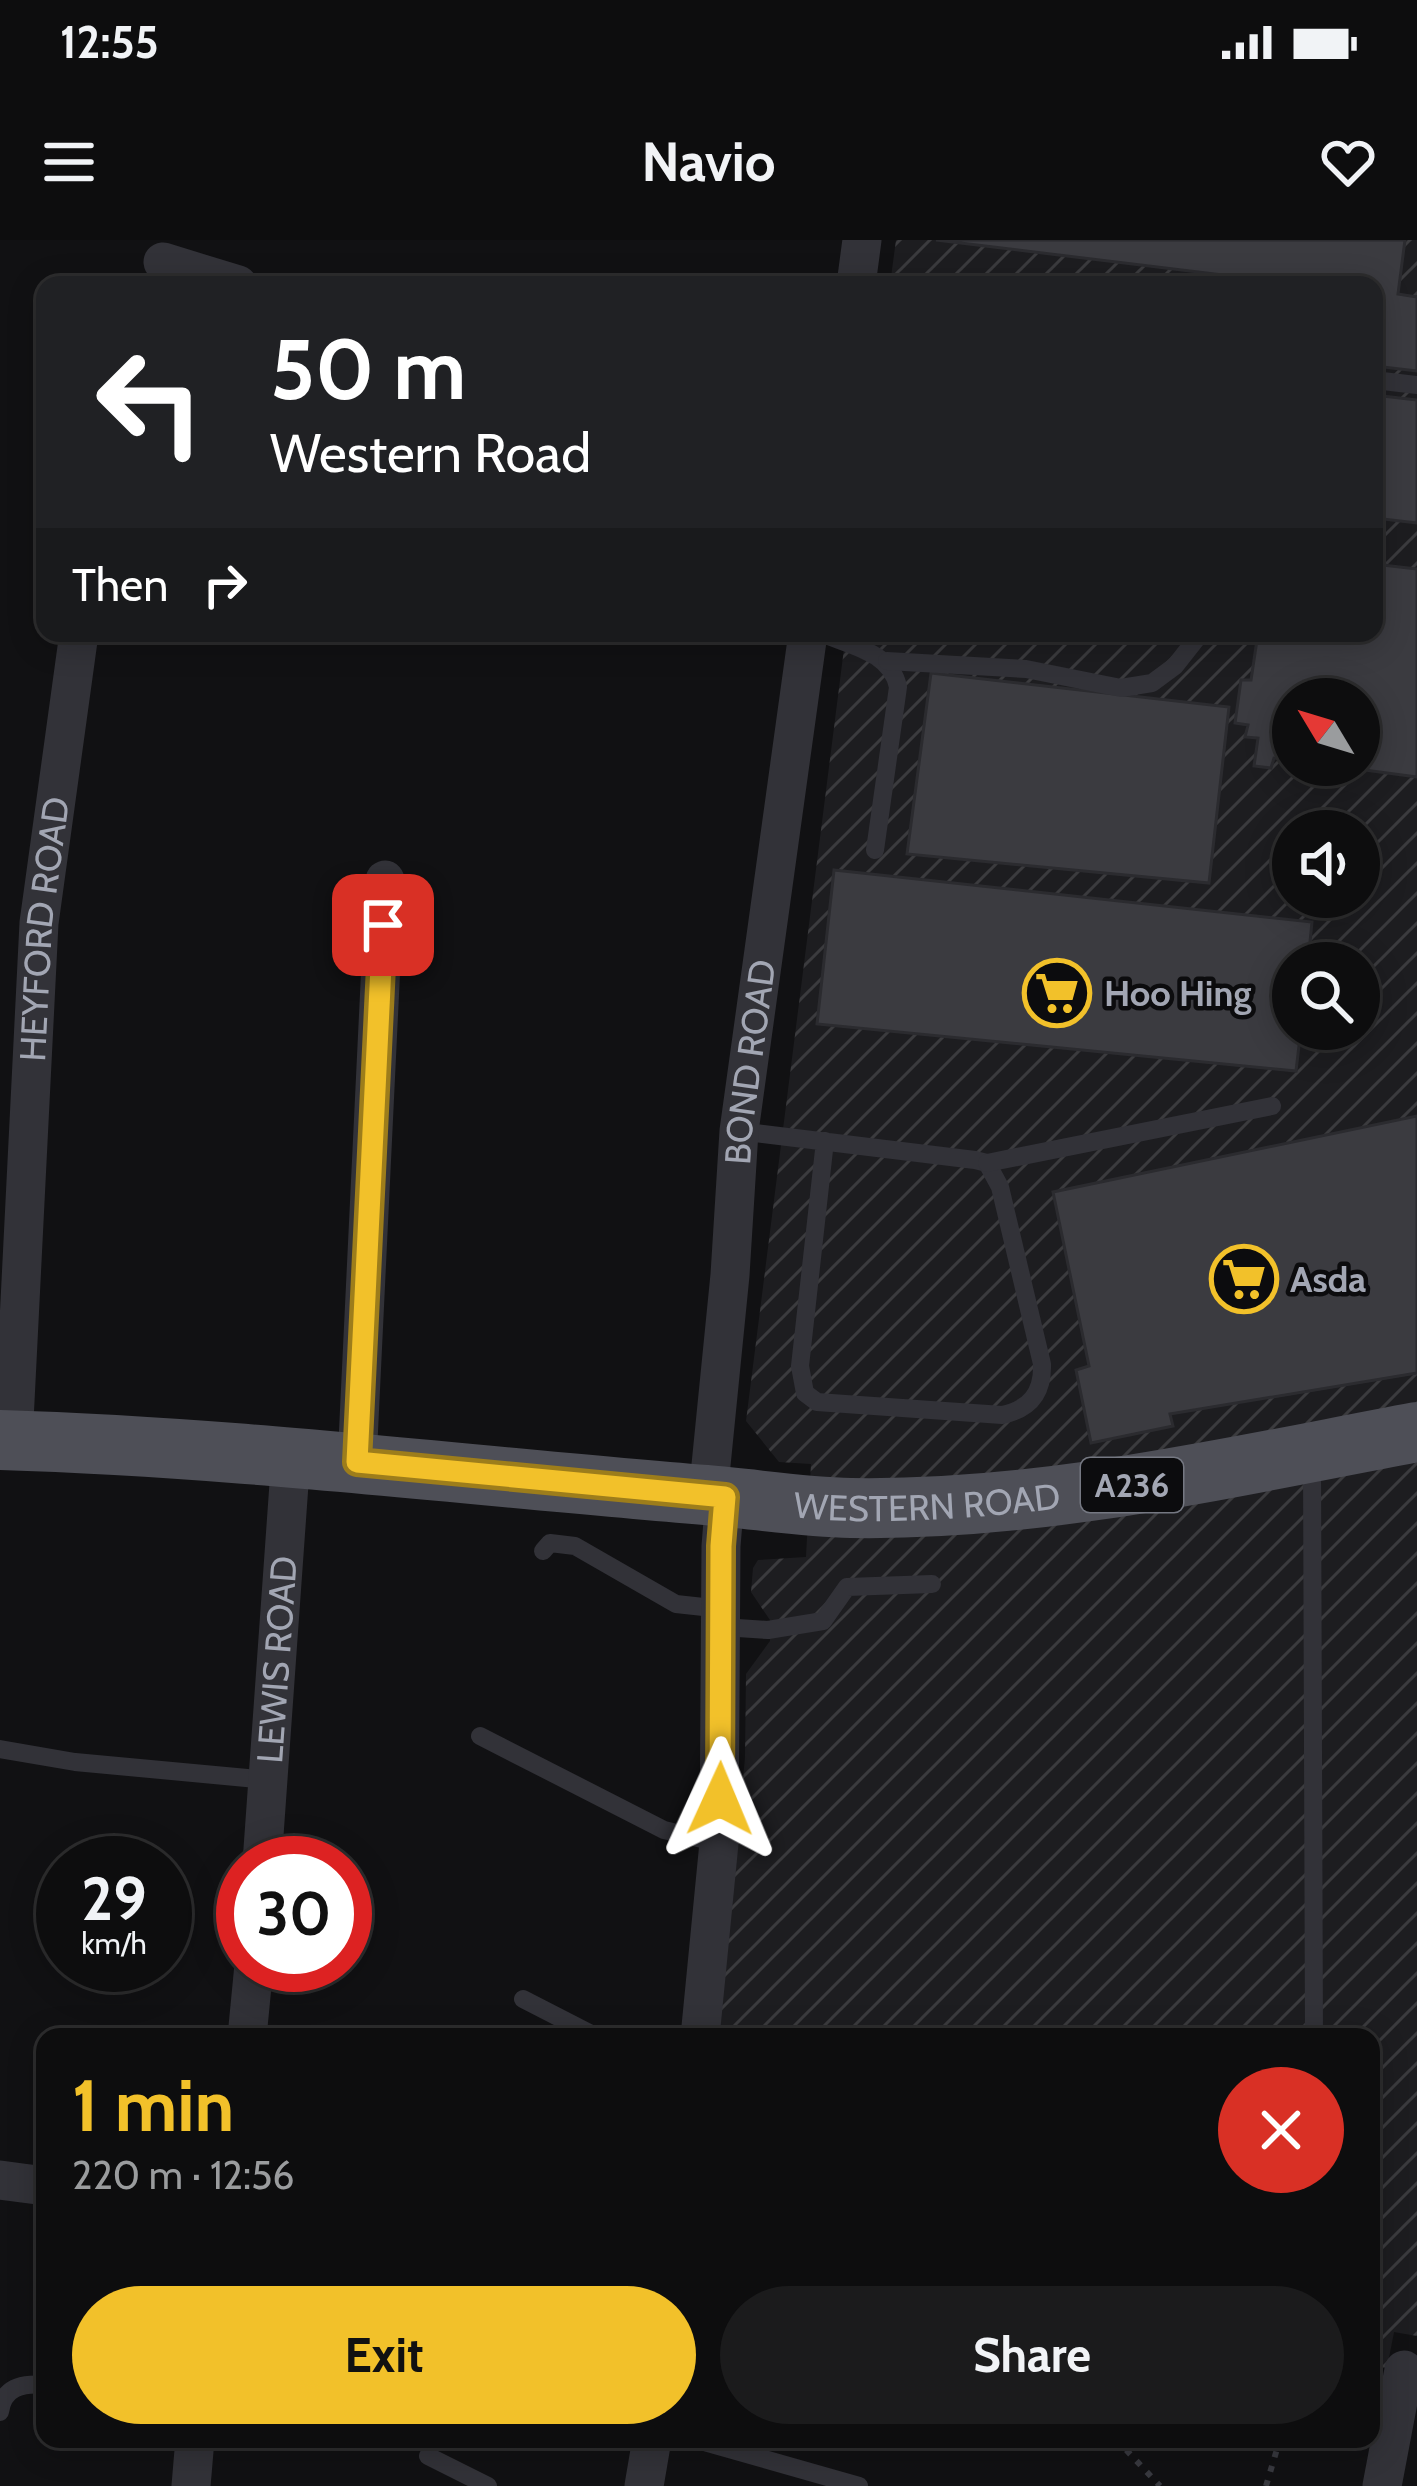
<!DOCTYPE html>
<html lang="en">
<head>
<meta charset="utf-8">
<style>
  :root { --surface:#0d0d0e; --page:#1b1b1c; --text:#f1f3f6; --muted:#9a9c9e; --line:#2d2d2e; --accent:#f2c12a }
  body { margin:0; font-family:Cabin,sans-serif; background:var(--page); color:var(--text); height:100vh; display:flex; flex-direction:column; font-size:45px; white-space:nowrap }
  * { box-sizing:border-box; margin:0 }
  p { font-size:39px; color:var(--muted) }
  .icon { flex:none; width:66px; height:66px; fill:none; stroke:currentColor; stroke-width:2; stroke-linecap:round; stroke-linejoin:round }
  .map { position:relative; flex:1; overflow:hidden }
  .sheet { position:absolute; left:36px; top:1788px; width:1344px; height:420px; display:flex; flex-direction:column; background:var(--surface); border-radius:24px; box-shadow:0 6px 30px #0003,0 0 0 3px var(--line) }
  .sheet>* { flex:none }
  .guide { position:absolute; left:36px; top:36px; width:1347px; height:366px; border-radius:24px; box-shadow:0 6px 30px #0003,0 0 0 3px var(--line); background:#202124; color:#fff; overflow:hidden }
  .needle { width:78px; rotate:308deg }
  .controls { position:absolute; left:1272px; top:438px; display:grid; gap:24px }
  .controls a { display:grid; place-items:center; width:108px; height:108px; border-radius:50%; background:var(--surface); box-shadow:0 6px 30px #0003,0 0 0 3px var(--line); font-size:60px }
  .speed { position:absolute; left:36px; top:1596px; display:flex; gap:24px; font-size:60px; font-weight:700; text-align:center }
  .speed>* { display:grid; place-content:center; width:156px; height:156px; border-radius:50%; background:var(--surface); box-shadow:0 6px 30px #0003,0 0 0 3px var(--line); line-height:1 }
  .speed small { font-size:30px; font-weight:400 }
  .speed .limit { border:18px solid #d22; background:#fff; color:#111 }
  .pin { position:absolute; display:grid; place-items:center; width:102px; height:102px; color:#fff; margin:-51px; border-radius:24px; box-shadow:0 6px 18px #0006 }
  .me { position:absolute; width:132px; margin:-66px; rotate:1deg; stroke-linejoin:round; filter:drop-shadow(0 0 9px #0008) }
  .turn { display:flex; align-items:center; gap:42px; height:252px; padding:0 36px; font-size:54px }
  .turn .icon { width:156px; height:156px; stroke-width:2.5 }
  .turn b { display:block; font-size:84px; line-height:102px }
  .then { display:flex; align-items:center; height:114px; padding:0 36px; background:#0003; gap:24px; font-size:45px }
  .round { display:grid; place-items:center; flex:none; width:126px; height:126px; border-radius:63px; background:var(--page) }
  .summary { display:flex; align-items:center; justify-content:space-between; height:204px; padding:0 36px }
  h1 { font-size:72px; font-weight:700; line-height:90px; color:var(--accent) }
  .cta { display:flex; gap:24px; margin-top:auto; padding:24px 36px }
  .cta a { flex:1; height:138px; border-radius:72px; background:var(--accent); color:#111; font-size:48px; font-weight:700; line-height:138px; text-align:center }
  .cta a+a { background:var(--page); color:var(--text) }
  .status { display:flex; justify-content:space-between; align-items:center; height:84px; padding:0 60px; background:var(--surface); direction:ltr }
  .status svg { height:33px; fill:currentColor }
  header { display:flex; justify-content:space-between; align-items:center; height:156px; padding:0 36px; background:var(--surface); font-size:54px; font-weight:700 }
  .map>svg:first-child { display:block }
</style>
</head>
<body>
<div class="status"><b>12:55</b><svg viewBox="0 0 49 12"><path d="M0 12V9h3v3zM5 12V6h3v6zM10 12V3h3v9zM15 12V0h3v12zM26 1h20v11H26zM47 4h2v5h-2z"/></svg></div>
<header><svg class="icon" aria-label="menu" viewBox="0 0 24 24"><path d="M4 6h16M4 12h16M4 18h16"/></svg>Navio<svg class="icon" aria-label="heart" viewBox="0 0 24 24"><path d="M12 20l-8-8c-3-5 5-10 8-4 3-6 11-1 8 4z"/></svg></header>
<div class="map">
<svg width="1417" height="2246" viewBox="0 0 1417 2246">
  <defs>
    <pattern id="industrial-furrows" width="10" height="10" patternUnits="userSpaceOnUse" patternTransform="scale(3)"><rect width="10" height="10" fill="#1d1d20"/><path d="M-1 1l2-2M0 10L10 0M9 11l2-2" fill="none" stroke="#3b3b3e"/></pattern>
  </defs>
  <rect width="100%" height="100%" fill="#111113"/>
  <path fill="url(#industrial-furrows)" fill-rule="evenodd" d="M896 0H1417V2096L1394 2092 1387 2128 1371 2126V1797H718L745 1518 746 1434 770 1401V1380L751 1352 753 1328 758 1320 806 1317 811 1224 779 1222 746 1181 846 393H1374V45H890ZM1293 459H1359V525H1293ZM1293 591H1359V657H1293ZM1293 723H1359V789H1293Z"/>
  <g fill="#3b3b40" stroke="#2b2b2f" stroke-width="3">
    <path d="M936 0H1405L1398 54 1417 57V131L1374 126V45H1304Z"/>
    <path d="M1374 155 1417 160V283L1374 278Z"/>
    <path d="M1374 324 1417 329V537L1327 525H1359V459H1293V520L1274 518 1271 528 1254 526 1258 498 1245 497 1248 485 1235 483 1241 440H1251L1258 393H1374Z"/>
    <path d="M931 433 1229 467 1209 643 907 614Z"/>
    <path d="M834 630 1312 682 1308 723H1293V789H1301L1296 831 817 784Z"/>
    <path d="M1417 876V1133L1170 1174 1173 1186 1091 1203 1076 1130 1089 1126 1053 952Z"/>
  </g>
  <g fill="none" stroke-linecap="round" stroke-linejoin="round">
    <g stroke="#38393f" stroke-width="6" stroke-dasharray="6 9" stroke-linecap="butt">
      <path d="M1116 2199 1160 2246"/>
      <path d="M1266 2246 1280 2199"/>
    </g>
    <g stroke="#323238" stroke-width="18">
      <path d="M1374 140 1417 145"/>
      <path d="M821 393C851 406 891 412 898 447L875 610"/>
      <path d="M887 421 1026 429 1121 448 1152 443 1175 426 1201 393"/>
      <path d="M739 891 975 920 987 923 1000 947 1042 1124C1043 1153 1030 1169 1002 1175L817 1162 805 1153 800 1126 825 901"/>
      <path d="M987 923 1272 866"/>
      <path d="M1312 1220 1314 1797"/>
      <path d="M543 1311 550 1303 575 1306 676 1364 722 1369"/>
      <path d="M722 1387 768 1390 823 1381 847 1347 932 1344"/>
      <path d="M480 1496 664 1590 719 1603"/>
      <path d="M0 1509 75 1522 268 1540"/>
      <path d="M523 1759 597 1797"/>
      <path d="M0 2172C3 2147 23 2143 45 2145"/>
      <path d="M694 2199 859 2246"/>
      <path d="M428 2216 488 2246"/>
    </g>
    <g stroke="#323238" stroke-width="39">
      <path d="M163 22 238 45"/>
      <path d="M856 45 862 0"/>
      <path id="s1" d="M13 1201 39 683 79 393"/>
      <path d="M357 1222 385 640"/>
      <path id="s2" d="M708 1255 730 1035 739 891 808 393"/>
      <path id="s3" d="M262 1623 291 1216"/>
      <path d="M247 1797 254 1725"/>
      <path d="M700 1797 719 1603 721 1306 725 1257"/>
      <path d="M0 1940 45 1946"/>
      <path d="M191 2246 195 2199"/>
      <path d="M644 2246 652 2199"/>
      <path d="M1382 2246 1404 2130"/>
    </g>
    <path stroke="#4e4f57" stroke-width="60" id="s4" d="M0 1200C236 1207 471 1236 706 1255 755 1259 802 1267 851 1268 1042 1271 1230 1227 1417 1192"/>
  </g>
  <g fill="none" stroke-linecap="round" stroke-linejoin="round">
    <g stroke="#9d7d1b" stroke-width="30">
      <path id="route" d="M383 685 357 1222 725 1257 721 1306 720 1559"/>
    </g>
    <use href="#route" stroke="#f2c12a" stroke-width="21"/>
  </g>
  <defs>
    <g id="supermarket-ring" transform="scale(3.45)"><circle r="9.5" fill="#0c0c0e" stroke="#f2c12a" stroke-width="1.5"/><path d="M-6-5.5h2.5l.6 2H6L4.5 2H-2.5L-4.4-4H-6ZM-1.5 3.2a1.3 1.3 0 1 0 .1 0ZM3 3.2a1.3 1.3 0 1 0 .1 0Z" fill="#f2c12a"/></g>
  </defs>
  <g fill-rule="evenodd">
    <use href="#supermarket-ring" x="1057" y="753"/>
    <use href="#supermarket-ring" x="1244" y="1039"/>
  </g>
  <g text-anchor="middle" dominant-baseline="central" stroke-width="9" stroke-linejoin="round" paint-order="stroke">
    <rect fill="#0c0c0e" stroke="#757882" stroke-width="3" x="1081" y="1218" width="102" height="54" rx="9"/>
    <g font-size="33" font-weight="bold" fill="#a2a6b3">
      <text x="1132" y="1245">A236</text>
    </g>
    <g font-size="36" fill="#a2a6b3" stroke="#0c0c0e">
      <text stroke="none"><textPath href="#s1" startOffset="513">HEYFORD ROAD</textPath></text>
      <text stroke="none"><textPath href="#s2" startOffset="435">BOND ROAD</textPath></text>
      <text stroke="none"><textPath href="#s4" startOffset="930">WESTERN ROAD</textPath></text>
      <text stroke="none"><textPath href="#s3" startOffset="204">LEWIS ROAD</textPath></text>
    </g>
    <g font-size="36" font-weight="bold" fill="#a2a6b3" stroke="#0c0c0e" text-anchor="start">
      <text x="1104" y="753">Hoo Hing</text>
      <text x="1290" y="1039">Asda</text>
    </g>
  </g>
</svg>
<div class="controls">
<a><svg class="needle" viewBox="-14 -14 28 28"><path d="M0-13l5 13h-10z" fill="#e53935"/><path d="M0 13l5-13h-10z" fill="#9a9c9e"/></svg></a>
<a><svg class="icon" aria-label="sound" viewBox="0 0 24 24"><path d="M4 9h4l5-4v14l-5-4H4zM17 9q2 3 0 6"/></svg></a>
<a><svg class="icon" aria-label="search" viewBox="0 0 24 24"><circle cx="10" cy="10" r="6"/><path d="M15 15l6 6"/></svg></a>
</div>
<div class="speed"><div>29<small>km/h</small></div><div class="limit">30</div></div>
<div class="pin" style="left:383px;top:685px;background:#d93025"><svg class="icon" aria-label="arrive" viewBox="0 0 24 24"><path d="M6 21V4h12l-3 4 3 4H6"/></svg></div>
<svg class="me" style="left:720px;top:1559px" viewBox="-20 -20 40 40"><path d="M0-17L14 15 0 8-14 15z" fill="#f2c12a" stroke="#fff" stroke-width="4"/></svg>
<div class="guide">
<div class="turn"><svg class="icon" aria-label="left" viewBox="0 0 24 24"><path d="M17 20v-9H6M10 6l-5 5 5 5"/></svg><div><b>50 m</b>Western Road</div></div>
<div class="then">Then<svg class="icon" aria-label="right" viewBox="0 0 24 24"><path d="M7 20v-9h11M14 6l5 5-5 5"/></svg></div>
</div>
<section class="sheet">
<div class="summary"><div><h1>1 min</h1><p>220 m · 12:56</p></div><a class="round" style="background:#d93025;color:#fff"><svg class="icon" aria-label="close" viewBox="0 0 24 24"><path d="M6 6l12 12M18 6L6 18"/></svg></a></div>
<div class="cta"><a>Exit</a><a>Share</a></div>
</section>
</div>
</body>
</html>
